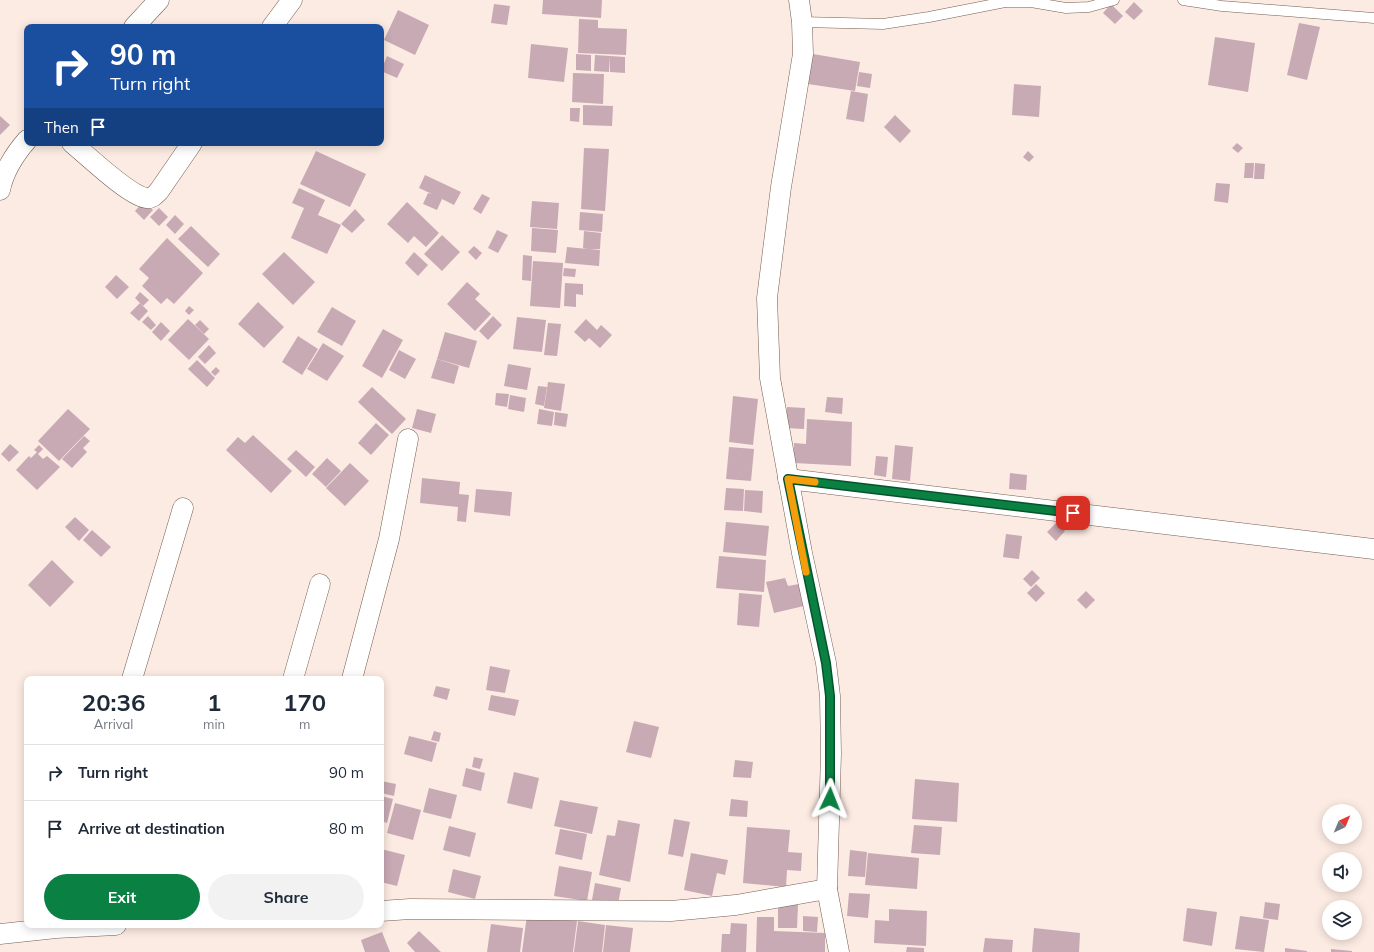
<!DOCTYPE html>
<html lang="en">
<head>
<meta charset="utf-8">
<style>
  :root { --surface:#fff; --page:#f2f2f3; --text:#1f2937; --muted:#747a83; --line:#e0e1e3; --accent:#0b8043 }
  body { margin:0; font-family:Mulish,sans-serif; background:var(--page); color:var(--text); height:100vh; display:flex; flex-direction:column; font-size:15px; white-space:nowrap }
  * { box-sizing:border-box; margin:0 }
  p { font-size:13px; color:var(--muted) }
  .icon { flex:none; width:22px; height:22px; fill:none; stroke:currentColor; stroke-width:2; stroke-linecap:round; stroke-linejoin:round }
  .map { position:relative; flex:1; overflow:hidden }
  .panel { position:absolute; left:24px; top:676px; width:360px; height:252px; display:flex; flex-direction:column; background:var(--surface); border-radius:8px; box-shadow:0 2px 10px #0003 }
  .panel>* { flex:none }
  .banner { position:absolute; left:24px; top:24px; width:360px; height:122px; border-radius:8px; box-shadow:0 2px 10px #0003; background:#1a4fa0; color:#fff; overflow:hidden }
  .needle { width:26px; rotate:44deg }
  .controls { position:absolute; left:1322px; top:804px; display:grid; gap:8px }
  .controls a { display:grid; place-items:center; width:40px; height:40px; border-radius:50%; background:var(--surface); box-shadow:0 2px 10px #0003; font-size:20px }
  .pin { position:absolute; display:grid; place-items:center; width:34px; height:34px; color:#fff; margin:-17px; border-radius:8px; box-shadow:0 2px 6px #0006 }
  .me { position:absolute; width:44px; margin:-22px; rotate:2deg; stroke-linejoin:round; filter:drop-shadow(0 0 3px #0008) }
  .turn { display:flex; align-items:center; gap:14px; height:84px; padding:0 20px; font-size:18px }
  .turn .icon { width:52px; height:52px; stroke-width:2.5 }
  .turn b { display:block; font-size:28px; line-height:34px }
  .then { display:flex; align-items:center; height:38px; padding:0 20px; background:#0003; gap:8px; font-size:15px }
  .eta { display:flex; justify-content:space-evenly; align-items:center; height:68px; text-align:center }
  .eta b { font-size:24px; font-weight:700; line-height:28px }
  .cta { display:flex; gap:8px; margin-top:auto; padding:8px 20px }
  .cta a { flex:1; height:46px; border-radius:24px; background:var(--accent); color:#fff; font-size:16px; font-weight:700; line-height:46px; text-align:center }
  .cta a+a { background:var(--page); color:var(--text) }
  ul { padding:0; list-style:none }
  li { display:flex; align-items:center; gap:12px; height:56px; padding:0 20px; border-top:1px solid var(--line) }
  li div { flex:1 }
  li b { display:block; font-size:15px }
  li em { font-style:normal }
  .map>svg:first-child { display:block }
</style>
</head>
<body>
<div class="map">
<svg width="1374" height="952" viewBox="0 0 1374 952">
  <rect width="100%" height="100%" fill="#fcebe2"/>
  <g fill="#c8aab5">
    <path d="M543 0H602L601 18 542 14Z"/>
    <path d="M1134 2 1143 11 1134 20 1125 12Z"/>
    <path d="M494 4 510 6 507 25 491 23Z"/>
    <path d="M1111 4 1123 16 1115 24 1103 13Z"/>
    <path d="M398 10 429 25 415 55 384 40Z"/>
    <path d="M579 19 598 20V28L627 29 626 55 578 53Z"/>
    <path d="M1299 23 1320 27 1307 80 1287 75Z"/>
    <path d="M1215 37 1255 43 1248 92 1208 85Z"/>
    <path d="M531 44 568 48 564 82 528 78Z"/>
    <path d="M576 54 591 55V71L576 70Z"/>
    <path d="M813 54 860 62 855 91 808 84Z"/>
    <path d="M595 55 610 56 609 72 594 71Z"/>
    <path d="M387 56 404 64 397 78 381 71Z"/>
    <path d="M610 56 625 57V73L610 72Z"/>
    <path d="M859 72 872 74 870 88 857 86Z"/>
    <path d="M573 73 604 74 603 104 572 102Z"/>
    <path d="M1014 84 1041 86 1039 117 1012 115Z"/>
    <path d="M851 91 868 94 864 122 846 119Z"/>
    <path d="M583 105 613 106 612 126 583 125Z"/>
    <path d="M570 108H580L579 122 570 121Z"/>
    <path d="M895 115 911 131 900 143 884 127Z"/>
    <path d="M0 116 10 125 0 135Z"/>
    <path d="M1237 143 1243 148 1238 153 1232 148Z"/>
    <path d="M584 148 609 149 605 211 581 209Z"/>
    <path d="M316 151 366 174 350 207 300 184Z"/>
    <path d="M1028 151 1034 157 1029 162 1023 157Z"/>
    <path d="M1245 163H1254L1253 178H1244Z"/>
    <path d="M1255 163 1265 164 1264 179H1254Z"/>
    <path d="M425 175 461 192 454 205 442 199 437 210 423 204 428 193 432 194 419 188Z"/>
    <path d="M1216 183 1230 184 1228 203 1214 201Z"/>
    <path d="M299 188 325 200 318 215 341 225 327 254 291 238 304 208 292 203Z"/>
    <path d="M482 194 490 198 481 214 473 209Z"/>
    <path d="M144 201 153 210 144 220 135 211Z"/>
    <path d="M532 201 559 203 557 229 530 227Z"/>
    <path d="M407 202 439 233 426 247 414 236 408 243 387 224Z"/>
    <path d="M159 208 168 217 159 226 150 217Z"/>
    <path d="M355 209 365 220 352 233 341 224Z"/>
    <path d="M580 212 603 214 602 232 579 230Z"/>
    <path d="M175 215 184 224 175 234 166 225Z"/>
    <path d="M191 226 220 254 208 267 178 239Z"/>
    <path d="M532 228 558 230 556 253 531 251Z"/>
    <path d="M497 230 508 235 498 253 488 248Z"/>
    <path d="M584 231 601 233 600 249H590L600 250 599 266 565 263 567 247 588 249 583 248Z"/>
    <path d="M442 235 460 252 442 271 424 254Z"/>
    <path d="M167 238 203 273 174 304 167 298 161 304 142 286 149 278 139 269Z"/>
    <path d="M474 246 482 253 476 260 468 252Z"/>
    <path d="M284 252 315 282 293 305 262 274Z"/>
    <path d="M414 252 428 265 418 276 405 263Z"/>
    <path d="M523 255 532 256 531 281 522 280Z"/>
    <path d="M533 261 563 263 560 308 530 306Z"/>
    <path d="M564 268 576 269 575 277 563 276Z"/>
    <path d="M116 275 129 287 117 299 105 287Z"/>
    <path d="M467 282 480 294 475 299 491 314 475 331 447 304Z"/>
    <path d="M565 283 583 284V295L576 294V307L564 306Z"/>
    <path d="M140 292 149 300 143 306 135 298Z"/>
    <path d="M258 302 284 327 264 348 238 324Z"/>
    <path d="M140 303 148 311 139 321 130 313Z"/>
    <path d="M189 306 194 310 189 315 185 311Z"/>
    <path d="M332 307 356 321 342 346 317 332Z"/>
    <path d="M148 316 156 325 151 330 142 322Z"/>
    <path d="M493 316 502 325 488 340 479 331Z"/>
    <path d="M517 317 546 320 542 352 513 349Z"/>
    <path d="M188 319 209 339 189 360 168 340Z"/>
    <path d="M586 319 597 330 601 325 612 335 600 348 589 338 585 342 574 332Z"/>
    <path d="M200 320 209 329 204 334 195 325Z"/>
    <path d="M161 322 170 331 161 341 152 332Z"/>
    <path d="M548 323 561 324 557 356 544 355Z"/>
    <path d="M383 329 403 340 382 378 362 366Z"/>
    <path d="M445 332 477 341 469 368 437 359Z"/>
    <path d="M298 336 318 349 302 375 282 362Z"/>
    <path d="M323 343 344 356 327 381 307 369Z"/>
    <path d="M209 345 216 353 205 364 198 357Z"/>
    <path d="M399 350 416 359 405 379 389 370Z"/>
    <path d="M437 359 459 366 454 384 431 378Z"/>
    <path d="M197 360 215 378 207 387 188 369Z"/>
    <path d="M508 364 531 368 527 390 504 386Z"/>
    <path d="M216 367 220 371 215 376 211 372Z"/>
    <path d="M548 382 565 384 561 411 544 408Z"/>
    <path d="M538 386 547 387 544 406 535 404Z"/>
    <path d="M372 387 406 419 392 434 358 402Z"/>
    <path d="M496 393 509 394 507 407 495 405Z"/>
    <path d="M510 395 526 398 524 412 508 409Z"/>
    <path d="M733 396 758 399 753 445 729 442Z"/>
    <path d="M827 397 843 398 842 414 825 412Z"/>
    <path d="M787 407 805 408 804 429 786 428Z"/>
    <path d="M68 409 90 429 59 461 38 441Z"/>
    <path d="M417 409 436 414 431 433 412 428Z"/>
    <path d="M539 409 554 412 552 426 537 424Z"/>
    <path d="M555 412 568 414 566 427 554 425Z"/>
    <path d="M807 419 852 422 851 466 794 463V443L806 444Z"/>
    <path d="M376 423 389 435 371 455 358 443Z"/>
    <path d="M253 435 292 471 271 493 226 450 238 437 245 443Z"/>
    <path d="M84 436 90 441 83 448 87 452 72 468 62 459Z"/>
    <path d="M10 444 19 452 9 462 1 454Z"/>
    <path d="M39 445 43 449 38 454 43 459 47 456 60 467 37 490 16 470 29 456 31 458 37 452 34 450Z"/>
    <path d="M895 445 913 447 910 481 892 479Z"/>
    <path d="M729 447 754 449 751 481 726 479Z"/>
    <path d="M296 450 315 467 306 477 287 459Z"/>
    <path d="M876 456 888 457 886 477 874 475Z"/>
    <path d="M327 458 341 471 326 487 312 474Z"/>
    <path d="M350 463 369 481 345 506 326 488Z"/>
    <path d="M1010 473 1027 475 1026 490 1009 489Z"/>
    <path d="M422 478 460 482 459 494 469 495 466 522 457 521 458 507 420 503Z"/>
    <path d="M726 488 744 489 743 511 724 510Z"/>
    <path d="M476 489 512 492 510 516 474 512Z"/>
    <path d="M745 490 763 491 762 513 744 511Z"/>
    <path d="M75 517 89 530 79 541 65 527Z"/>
    <path d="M726 522 769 526 766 556 723 552Z"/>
    <path d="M1056 523 1065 531 1056 541 1047 532Z"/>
    <path d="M92 530 111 547 101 557 83 540Z"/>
    <path d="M1006 534 1022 536 1019 559 1003 557Z"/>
    <path d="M719 556 766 560 764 592 716 588Z"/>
    <path d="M52 560 74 582 50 607 28 585Z"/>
    <path d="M1032 570 1040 578 1031 587 1023 579Z"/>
    <path d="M785 578 788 586 799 584 804 606 774 613 766 582Z"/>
    <path d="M1036 584 1045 593 1036 602 1027 593Z"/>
    <path d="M1086 591 1095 600 1086 609 1077 600Z"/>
    <path d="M739 593 762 595 759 627 737 625Z"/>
    <path d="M490 666 510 670 505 693 486 690Z"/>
    <path d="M436 686 450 689 447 700 433 696Z"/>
    <path d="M491 695 519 700 515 716 488 710Z"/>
    <path d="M634 721 659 727 651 758 626 752Z"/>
    <path d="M434 731 441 733 439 742 431 740Z"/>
    <path d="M409 736 437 743 432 762 404 754Z"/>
    <path d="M474 757 483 759 480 769 472 767Z"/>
    <path d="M735 760 753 762 751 778 733 777Z"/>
    <path d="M466 768 485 773 481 791 462 786Z"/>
    <path d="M514 772 539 778 532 809 507 803Z"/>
    <path d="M915 779 959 783 957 822 912 819Z"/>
    <path d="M381 781 396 784 394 796 381 793Z"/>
    <path d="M429 788 457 795 451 819 423 812Z"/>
    <path d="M381 796 393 799 387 823 381 821Z"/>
    <path d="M731 799 748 801 747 817 729 816Z"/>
    <path d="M560 800 598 807 592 834 554 826Z"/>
    <path d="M395 803 421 810 413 840 387 833Z"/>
    <path d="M674 819 690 822 683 857 668 854Z"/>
    <path d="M618 820 640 824 630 882 599 875 607 835 615 836Z"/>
    <path d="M914 825 942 827 940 855 911 853Z"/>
    <path d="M449 826 476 833 470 857 443 850Z"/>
    <path d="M747 827 790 830 788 852 802 853 801 871 787 870 786 887 743 883Z"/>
    <path d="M560 829 587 834 582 860 555 854Z"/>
    <path d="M381 849 405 855 397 886 381 882Z"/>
    <path d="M850 850 867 852 865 877 848 876Z"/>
    <path d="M691 853 728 860 725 875 717 873 712 896 684 890Z"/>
    <path d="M868 853 919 858 917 889 865 885Z"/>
    <path d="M559 866 592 872 587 901 554 896Z"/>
    <path d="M453 869 481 876 475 899 448 892Z"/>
    <path d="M595 883 621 888 618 904 592 900Z"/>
    <path d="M849 893 870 894 868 918 847 916Z"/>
    <path d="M1265 902 1280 904 1278 920 1263 918Z"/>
    <path d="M778 904 798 905 797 928H778Z"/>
    <path d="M1187 908 1217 912 1212 946 1183 941Z"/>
    <path d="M889 909 927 911 926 946 874 943 875 920 889 921Z"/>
    <path d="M527 915 577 921 573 952H522Z"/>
    <path d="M803 916 818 917 817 932 803 931Z"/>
    <path d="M1240 916 1269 920 1264 952 1235 949Z"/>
    <path d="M757 917H774V931L825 933V952H756Z"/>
    <path d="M578 921 605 925 602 952H574Z"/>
    <path d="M731 923 747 924 746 952H721L722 934H730Z"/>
    <path d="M491 924 523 928 520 952H487Z"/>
    <path d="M606 925 633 928 630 952H603Z"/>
    <path d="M1034 928 1080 933 1079 952H1032Z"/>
    <path d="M419 931 441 952H415L407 943Z"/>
    <path d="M382 932 390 952H365L361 940Z"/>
    <path d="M985 938 1013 940 1012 952H983Z"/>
    <path d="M907 947 924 948V952H906Z"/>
    <path d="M1285 948 1307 951V952H1285Z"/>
    <path d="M1331 949 1352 951V952H1331Z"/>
  </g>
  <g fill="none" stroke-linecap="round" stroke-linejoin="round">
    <g stroke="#765e50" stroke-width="11">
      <g id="service">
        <path d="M1183 0 1222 6 1374 18"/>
        <path d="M802 22 883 24 929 17 1005 2H1031L1066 8 1089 7 1114 0"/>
      </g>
    </g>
    <g stroke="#765e50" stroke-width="21">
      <g id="minor">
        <path d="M799 0 802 22 803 54 781 187 767 298 770 378 802 553 826 663 830 696 831 754 827 889 839 952"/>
        <path d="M134 27 159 0"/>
        <path d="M272 27 292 0"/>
        <path d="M72 143C88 156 128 195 146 198 152 199 155 195 159 191L192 143"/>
        <path d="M0 190C4 170 14 155 27 140"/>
        <path d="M788 479 1374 549"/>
        <path d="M132 679 183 508"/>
        <path d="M293 679 320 584"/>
        <path d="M352 679 389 539 408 439"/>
        <path d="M381 911 410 909 671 911 736 905 827 889"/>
        <path d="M0 934 56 928 116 925"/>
      </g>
    </g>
    <use href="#service" stroke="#fff" stroke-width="10"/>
    <use href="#minor" stroke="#fff" stroke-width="20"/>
  </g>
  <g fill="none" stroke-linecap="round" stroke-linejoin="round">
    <g stroke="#07532c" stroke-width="10">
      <path id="route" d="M830 799V696L826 663 788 479 1073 513"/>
    </g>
    <use href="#route" stroke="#0b8043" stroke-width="7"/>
    <path stroke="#f59e0b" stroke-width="7" d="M806 572 788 479 815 482"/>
  </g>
</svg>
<div class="controls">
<a><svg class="needle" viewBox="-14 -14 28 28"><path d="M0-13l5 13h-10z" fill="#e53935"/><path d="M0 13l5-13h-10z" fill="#747a83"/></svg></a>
<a><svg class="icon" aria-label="sound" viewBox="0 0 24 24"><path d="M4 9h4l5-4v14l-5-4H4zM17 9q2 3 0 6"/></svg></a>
<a><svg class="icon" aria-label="layers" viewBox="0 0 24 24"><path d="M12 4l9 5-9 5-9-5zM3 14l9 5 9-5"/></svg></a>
</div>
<div class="pin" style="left:1073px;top:513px;background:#d93025"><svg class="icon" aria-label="arrive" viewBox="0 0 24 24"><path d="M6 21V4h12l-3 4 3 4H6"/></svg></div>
<svg class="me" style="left:830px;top:799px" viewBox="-20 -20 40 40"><path d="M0-17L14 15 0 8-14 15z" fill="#0b8043" stroke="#fff" stroke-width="4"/></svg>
<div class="banner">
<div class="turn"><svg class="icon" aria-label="right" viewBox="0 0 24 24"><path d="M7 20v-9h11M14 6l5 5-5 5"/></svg><div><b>90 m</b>Turn right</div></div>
<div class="then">Then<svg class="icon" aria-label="arrive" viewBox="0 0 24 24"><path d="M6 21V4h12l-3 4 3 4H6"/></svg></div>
</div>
<section class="panel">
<div class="eta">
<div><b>20:36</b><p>Arrival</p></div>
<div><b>1</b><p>min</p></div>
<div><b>170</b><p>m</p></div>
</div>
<ul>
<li><svg class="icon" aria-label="right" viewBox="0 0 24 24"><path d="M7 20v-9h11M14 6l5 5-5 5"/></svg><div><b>Turn right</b></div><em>90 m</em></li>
<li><svg class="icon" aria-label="arrive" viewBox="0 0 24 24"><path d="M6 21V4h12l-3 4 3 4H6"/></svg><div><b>Arrive at destination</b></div><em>80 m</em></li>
</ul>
<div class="cta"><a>Exit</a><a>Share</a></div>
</section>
</div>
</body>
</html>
